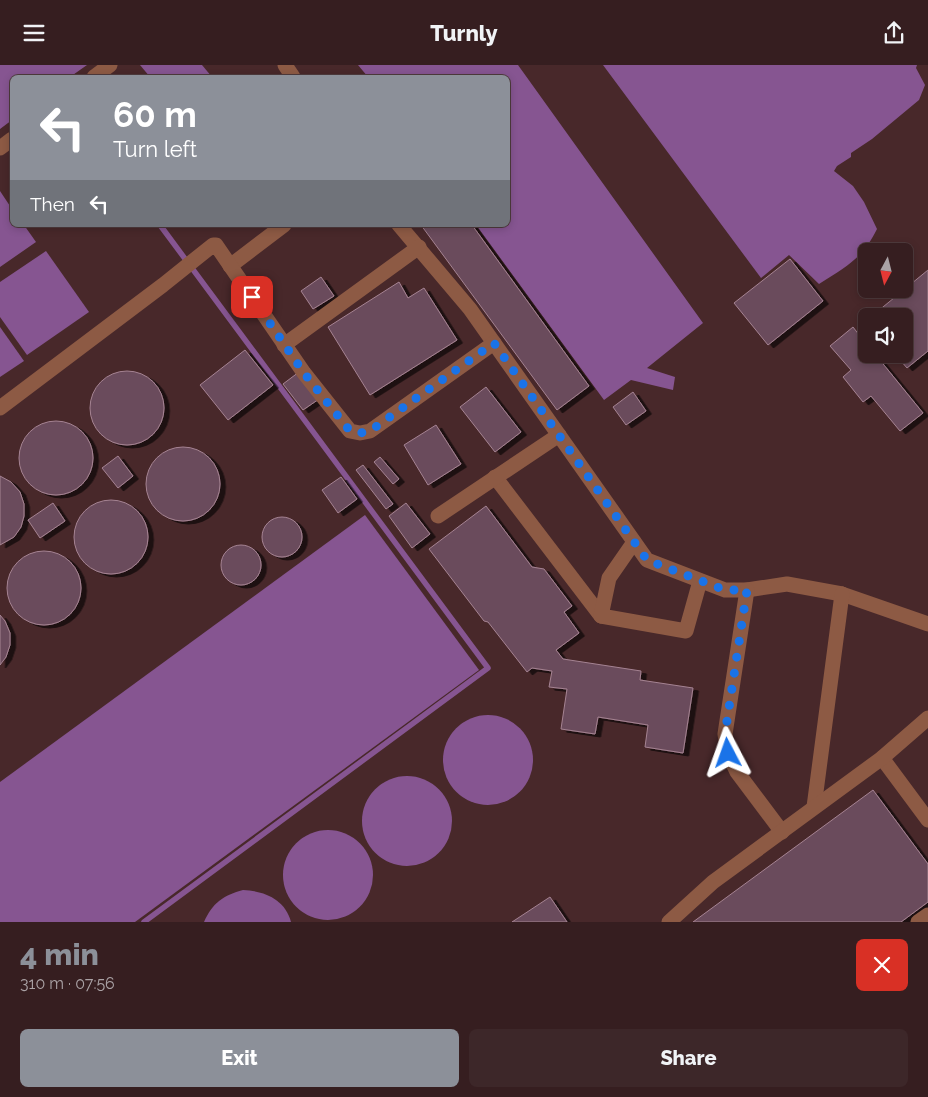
<!DOCTYPE html>
<html lang="en">
<head>
<meta charset="utf-8">
<style>
  :root { --surface:#361e20; --page:#3d2729; --text:#f1f3f6; --muted:#aaa2a5; --line:#503c3e; --accent:#8c9099 }
  body { margin:0; font-family:Raleway,sans-serif; background:var(--page); color:var(--text); height:100vh; display:flex; flex-direction:column; font-size:19px; white-space:nowrap }
  * { box-sizing:border-box; margin:0 }
  p { font-size:16px; color:var(--muted) }
  .icon { flex:none; width:28px; height:28px; fill:none; stroke:currentColor; stroke-width:2; stroke-linecap:round; stroke-linejoin:round }
  .map { position:relative; height:857px; overflow:hidden }
  .drawer { display:flex; flex-direction:column; background:var(--surface); flex:1 }
  .drawer>* { flex:none }
  .banner { position:absolute; left:10px; top:10px; width:500px; height:152px; border-radius:8px; box-shadow:0 2px 8px #0003,0 0 0 1px var(--line); background:#8c9099; color:#fff; overflow:hidden }
  .needle { width:32px; rotate:187deg }
  .buttons { position:absolute; left:858px; top:178px; display:grid; gap:10px }
  .buttons a { display:grid; place-items:center; width:55px; height:55px; border-radius:8px; background:var(--surface); box-shadow:0 2px 8px #0003,0 0 0 1px var(--line); font-size:25px }
  .pin { position:absolute; display:grid; place-items:center; width:42px; height:42px; color:#fff; margin:-21px; border-radius:10px; box-shadow:0 2px 8px #0006 }
  .me { position:absolute; width:55px; margin:-28px; rotate:356deg; stroke-linejoin:round; filter:drop-shadow(0 0 4px #0008) }
  .turn { display:flex; align-items:center; gap:18px; height:105px; padding:0 20px; font-size:22px }
  .turn .icon { width:65px; height:65px; stroke-width:2.5 }
  .turn b { display:block; font-size:35px; line-height:42px }
  .then { display:flex; align-items:center; height:48px; padding:0 20px; background:#0003; gap:10px; font-size:19px }
  .round { display:grid; place-items:center; flex:none; width:52px; height:52px; border-radius:8px; background:var(--page) }
  .overview { display:flex; align-items:center; justify-content:space-between; height:85px; padding:0 20px }
  h1 { font-size:30px; font-weight:800; line-height:38px; color:var(--accent) }
  .button { display:flex; gap:10px; margin-top:auto; padding:10px 20px }
  .button a { flex:1; height:58px; border-radius:8px; background:var(--accent); color:#fff; font-size:20px; font-weight:800; line-height:58px; text-align:center }
  .button a+a { background:var(--page); color:var(--text) }
  header { display:flex; justify-content:space-between; align-items:center; height:65px; padding:0 20px; background:var(--surface); font-size:22px; font-weight:800 }
  .map>svg:first-child { display:block }
</style>
</head>
<body>
<header><svg class="icon" aria-label="menu" viewBox="0 0 24 24"><path d="M4 6h16M4 12h16M4 18h16"/></svg>Turnly<svg class="icon" aria-label="share" viewBox="0 0 24 24"><path d="M12 15V3M7 8l5-5 5 5M5 13v7h14v-7"/></svg></header>
<div class="map">
<svg width="928" height="857" viewBox="0 0 928 857">
  <defs>
    <filter id="shadow"><feDropShadow dx="5.5" dy="3" stdDeviation="0" flood-color="#0009"/></filter>
  </defs>
  <rect width="100%" height="100%" fill="#48282a"/>
  <g fill="#865591">
    <path d="M0 0H87L70 12H12V55L0 64Z"/>
    <path d="M140 0H202L212 12H150Z"/>
    <path d="M358 0H518L703 258 647 303 675 312 673 325 631 315 604 335 476 160H508V12H368Z"/>
    <path d="M603 0H917L916 3 925 20 919 35 872 74 851 88V92L837 101 834 106 853 121 864 137 877 164C862 194 846 202 819 219L789 190 761 213Z"/>
    <path d="M0 126 12 144V160H24L36 177 0 202Z"/>
    <path d="M46 186 89 247 27 290 0 252V217Z"/>
    <path d="M0 262 24 296 0 312Z"/>
    <path d="M365 450 479 605 135 857H0V717Z"/>
    <circle cx="488" cy="695" r="45"/>
    <circle cx="407" cy="756" r="45"/>
    <circle cx="328" cy="810" r="45"/>
    <path d="M243 825C264 826 285 834 291 857H204C212 838 224 830 243 825Z"/>
  </g>
  <g fill="none" stroke-linecap="round" stroke-linejoin="round">
    <path stroke="#865591" stroke-width="5.5" d="M144 857 488 603 160 160"/>
  </g>
  <g fill="#6b4c5b" stroke="#a58393" filter="url(#shadow)">
    <path d="M421 160H472L589 321 557 345Z"/>
    <path d="M790 194 823 236 768 280 734 238Z"/>
    <path d="M928 205V286L907 303 895 289H904V251H872Z"/>
    <path d="M321 212 334 231 313 244 301 226Z"/>
    <path d="M399 217 408 233 424 223 457 275 370 330 328 262Z"/>
    <path d="M853 262 866 279V289H875L923 348 900 366 871 331 863 337 843 312 851 305 830 281Z"/>
    <path d="M245 285 273 320 228 355 200 320Z"/>
    <circle cx="127" cy="343" r="37"/>
    <path d="M299 307 319 334 303 345 283 319Z"/>
    <path d="M486 322 521 367 495 387 460 342Z"/>
    <path d="M633 327 646 346 626 360 613 342Z"/>
    <circle cx="56" cy="393" r="37"/>
    <path d="M436 360 461 399 428 420 404 380Z"/>
    <circle cx="183" cy="419" r="37"/>
    <path d="M118 391 133 411 118 423 102 403Z"/>
    <path d="M380 392 399 414 393 419 374 397Z"/>
    <path d="M363 400 393 439 386 444 356 405Z"/>
    <path d="M0 411 11 417 20 427 24 439V451L21 462 14 472 0 480Z"/>
    <path d="M341 412 357 434 338 448 322 425Z"/>
    <circle cx="111" cy="472" r="37"/>
    <path d="M53 438 65 456 40 473 28 455Z"/>
    <path d="M406 438 430 469 412 483 389 451Z"/>
    <path d="M486 441 532 502 544 504 572 541 564 547 579 568 556 585 563 594 641 606 640 615 693 623 683 688 645 682 648 660 598 652 595 669 561 664 567 624 549 622 552 606 532 603 527 607 488 557 484 556 429 484Z"/>
    <circle cx="282" cy="472" r="20"/>
    <circle cx="241" cy="500" r="20"/>
    <circle cx="44" cy="523" r="37"/>
    <path d="M0 550 5 556 10 568V580L6 592 0 600Z"/>
    <path d="M873 725 928 799V837L901 857H693Z"/>
    <path d="M550 832 567 857H512Z"/>
  </g>
  <g fill="none" stroke-linecap="round" stroke-linejoin="round">
    <g stroke="#8d5a44" stroke-width="15">
      <path d="M285 0 293 12"/>
      <path d="M94 12 110 0"/>
      <path d="M0 83 12 74"/>
      <path d="M399 160 470 244 647 495 725 525H747L787 519 842 529 928 559"/>
      <path d="M230 201 284 160"/>
      <path d="M284 280 419 182"/>
      <path d="M0 343 163 220 213 180H216L304 308 350 366 360 368 370 366 494 278"/>
      <path d="M495 412 601 551"/>
      <path d="M438 451 559 370"/>
      <path d="M634 477 609 513 601 551 686 566 700 516"/>
      <path d="M747 525 725 669 728 688 737 707 782 767"/>
      <path d="M882 693 928 755"/>
      <path d="M814 742 842 529"/>
      <path d="M669 857 713 817 882 693 928 653"/>
      <path d="M918 857 928 850"/>
    </g>
  </g>
  <g fill="none" stroke-linecap="round" stroke-linejoin="round">
    <path stroke="#1a73e8" stroke-width="9" stroke-dasharray="0 16.2" d="M252 232 304 308 350 366 360 368 370 366 494 278 647 495 725 525H747L725 669 728 688"/>
  </g>
</svg>
<div class="buttons">
<a><svg class="needle" viewBox="-14 -14 28 28"><path d="M0-13l5 13h-10z" fill="#e53935"/><path d="M0 13l5-13h-10z" fill="#aaa2a5"/></svg></a>
<a><svg class="icon" aria-label="sound" viewBox="0 0 24 24"><path d="M4 9h4l5-4v14l-5-4H4zM17 9q2 3 0 6"/></svg></a>
</div>
<div class="pin" style="left:252px;top:232px;background:#d93025"><svg class="icon" aria-label="arrive" viewBox="0 0 24 24"><path d="M6 21V4h12l-3 4 3 4H6"/></svg></div>
<svg class="me" style="left:728px;top:688px" viewBox="-20 -20 40 40"><path d="M0-17L14 15 0 8-14 15z" fill="#1a73e8" stroke="#fff" stroke-width="4"/></svg>
<div class="banner">
<div class="turn"><svg class="icon" aria-label="left" viewBox="0 0 24 24"><path d="M17 20v-9H6M10 6l-5 5 5 5"/></svg><div><b>60 m</b>Turn left</div></div>
<div class="then">Then<svg class="icon" aria-label="left" viewBox="0 0 24 24"><path d="M17 20v-9H6M10 6l-5 5 5 5"/></svg></div>
</div>
</div>
<section class="drawer">
<div class="overview"><div><h1>4 min</h1><p>310 m · 07:56</p></div><a class="round" style="background:#d93025;color:#fff"><svg class="icon" aria-label="close" viewBox="0 0 24 24"><path d="M6 6l12 12M18 6L6 18"/></svg></a></div>
<div class="button"><a>Exit</a><a>Share</a></div>
</section>
</body>
</html>
